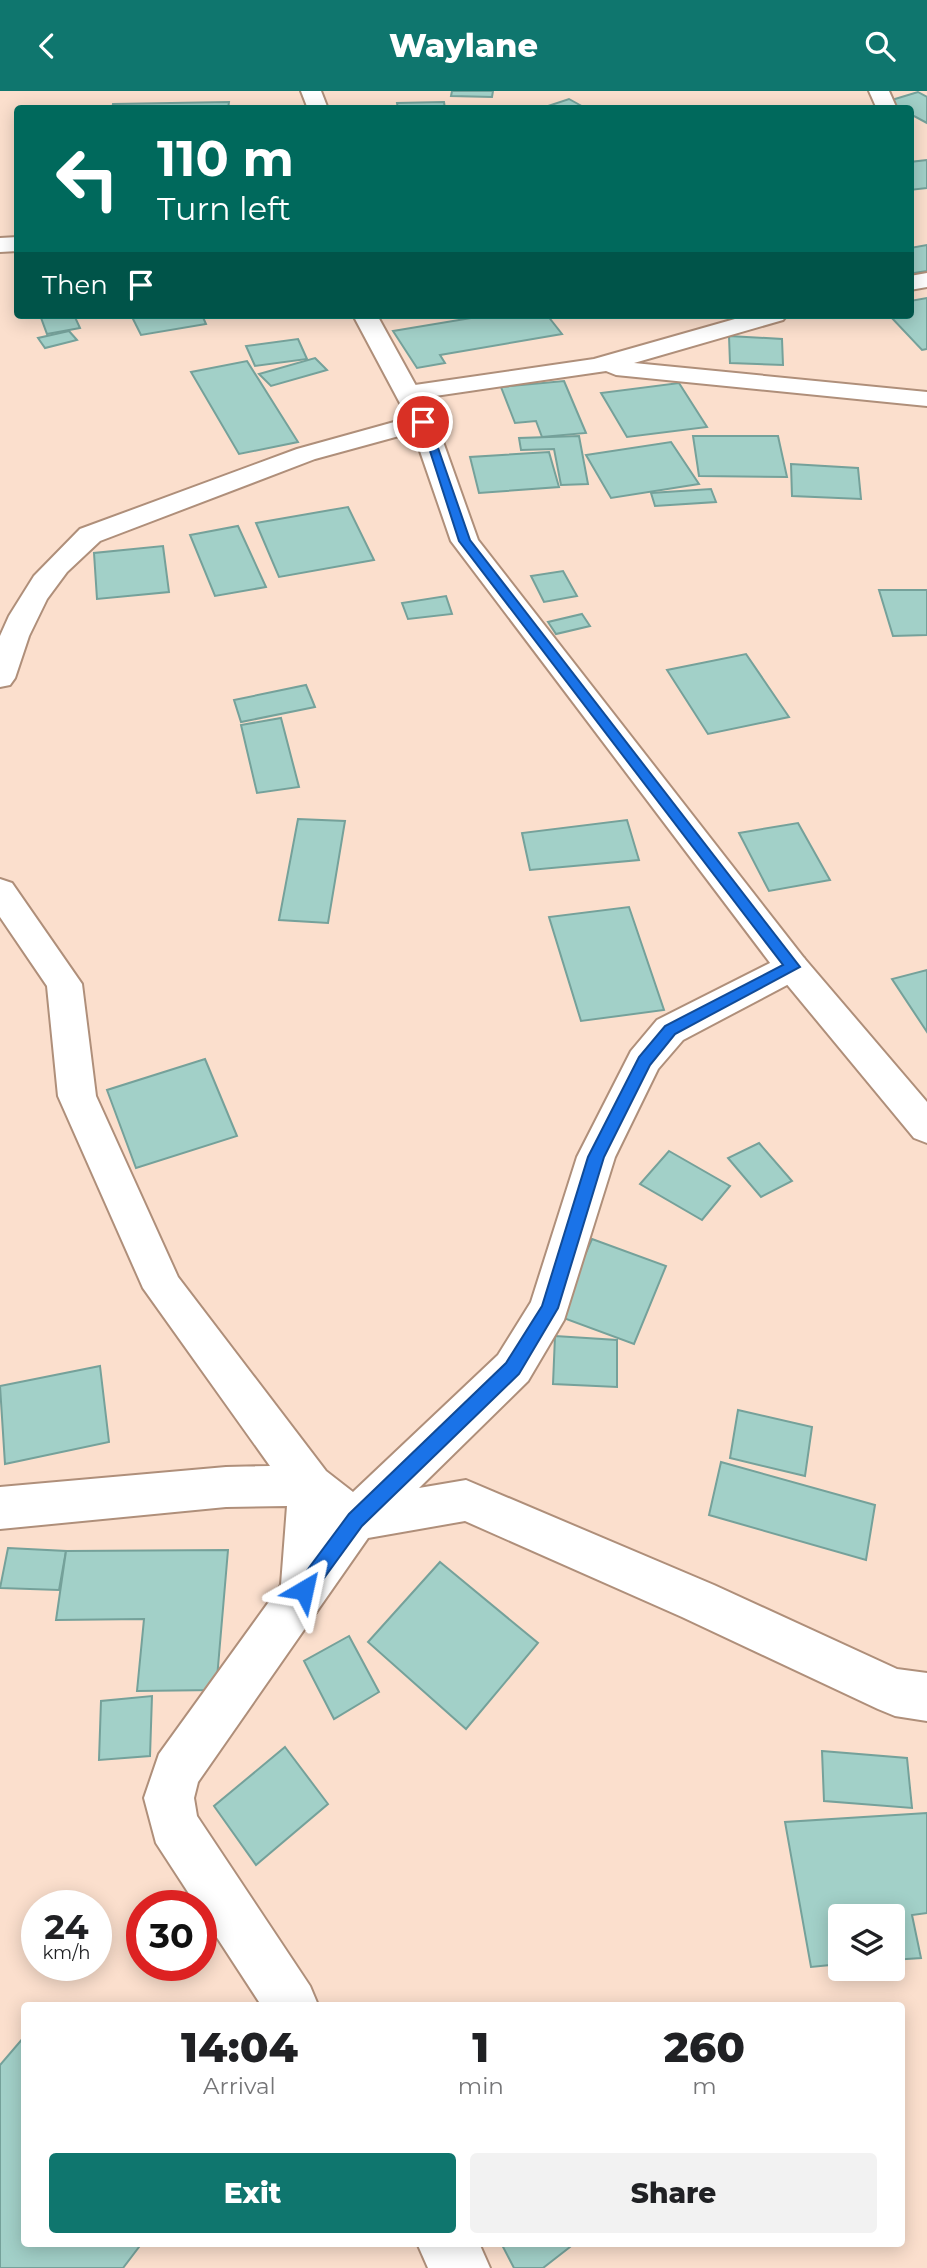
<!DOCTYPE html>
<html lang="en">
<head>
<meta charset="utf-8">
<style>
  :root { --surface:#fff; --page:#f2f2f2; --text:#202124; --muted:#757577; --accent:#0f766e }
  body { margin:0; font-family:Montserrat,sans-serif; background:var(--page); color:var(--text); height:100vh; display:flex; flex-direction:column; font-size:26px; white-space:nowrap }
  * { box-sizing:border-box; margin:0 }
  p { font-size:23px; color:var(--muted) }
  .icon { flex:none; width:38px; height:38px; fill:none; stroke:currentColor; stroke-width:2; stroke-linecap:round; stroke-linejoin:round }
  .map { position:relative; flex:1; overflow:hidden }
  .panel { position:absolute; left:21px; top:1911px; width:884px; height:245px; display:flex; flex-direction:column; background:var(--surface); border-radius:7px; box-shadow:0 4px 18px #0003 }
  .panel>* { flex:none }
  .hud { position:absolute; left:14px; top:14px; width:900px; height:214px; border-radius:7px; box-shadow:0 4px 18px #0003; background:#00695c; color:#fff; overflow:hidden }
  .fabs { position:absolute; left:828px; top:1813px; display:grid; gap:14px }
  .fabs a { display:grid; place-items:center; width:77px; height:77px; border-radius:7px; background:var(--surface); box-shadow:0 4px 18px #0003; font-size:35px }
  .speed { position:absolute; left:21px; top:1799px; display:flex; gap:14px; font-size:35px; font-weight:700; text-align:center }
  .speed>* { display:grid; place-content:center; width:91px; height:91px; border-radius:50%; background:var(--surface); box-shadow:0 4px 18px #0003; line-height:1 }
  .speed small { font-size:18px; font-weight:400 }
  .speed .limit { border:10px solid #d22; background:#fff; color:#111 }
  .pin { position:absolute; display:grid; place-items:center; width:60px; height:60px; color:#fff; margin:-30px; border:4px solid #fff; border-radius:50%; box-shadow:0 2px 7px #0007 }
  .me { position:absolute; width:77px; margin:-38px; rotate:36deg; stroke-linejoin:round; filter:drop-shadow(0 0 5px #0008) }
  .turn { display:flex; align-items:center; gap:24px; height:147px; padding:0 28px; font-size:32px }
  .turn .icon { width:91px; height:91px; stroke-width:2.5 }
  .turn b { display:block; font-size:49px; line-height:60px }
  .then { display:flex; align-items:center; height:66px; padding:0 28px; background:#0003; gap:14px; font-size:26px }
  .eta { display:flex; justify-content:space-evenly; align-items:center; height:119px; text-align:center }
  .eta b { font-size:42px; font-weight:800; line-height:49px }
  .primary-button { display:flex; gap:14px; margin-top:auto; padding:14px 28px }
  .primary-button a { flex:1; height:80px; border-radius:7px; background:var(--accent); color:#fff; font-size:28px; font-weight:800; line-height:80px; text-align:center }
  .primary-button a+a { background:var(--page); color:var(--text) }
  header { display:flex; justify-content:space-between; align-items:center; height:91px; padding:0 28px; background:var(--accent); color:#fff; font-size:32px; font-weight:800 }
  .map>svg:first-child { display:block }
</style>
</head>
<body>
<header><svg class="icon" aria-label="back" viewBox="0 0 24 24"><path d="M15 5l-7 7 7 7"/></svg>Waylane<svg class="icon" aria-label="search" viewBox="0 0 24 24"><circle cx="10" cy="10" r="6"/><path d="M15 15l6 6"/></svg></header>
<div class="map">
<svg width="927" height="2177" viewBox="0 0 927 2177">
  <rect width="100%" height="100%" fill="#fbdfcd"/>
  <g fill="#a2d0c8" stroke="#75a19a" stroke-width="2">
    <path d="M452 0H493L492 6 451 5Z"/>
    <path d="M918 1 927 6V32L910 23V18H899L885 11Z"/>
    <path d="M569 8 587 18H539Z"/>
    <path d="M229 11 228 18H112L113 13Z"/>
    <path d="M444 11 445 18H398L397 12Z"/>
    <path d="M927 69V97L910 99V71Z"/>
    <path d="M927 154V180L914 182 910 179V157Z"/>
    <path d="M927 207V258L922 259 889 224H910V210Z"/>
    <path d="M40 224H74L80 237 47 243Z"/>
    <path d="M131 224H202L206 233 141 244Z"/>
    <path d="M489 224H547L562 243 440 264 445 272 417 277 393 240Z"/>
    <path d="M69 240 77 249 45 257 38 247Z"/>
    <path d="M729 245 782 248 783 274 730 272Z"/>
    <path d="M298 248 307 268 255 275 246 255Z"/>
    <path d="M315 267 327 279 271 295 259 283Z"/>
    <path d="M247 270 298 351 239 363 191 281Z"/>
    <path d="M564 290 586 342 542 346 536 330 515 332 501 296Z"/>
    <path d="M679 292 707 336 627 346 601 302Z"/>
    <path d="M579 345 588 393 561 394 554 358 521 359 519 347Z"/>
    <path d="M693 345H778L787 386 699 385Z"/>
    <path d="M671 351 699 393 611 407 586 364Z"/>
    <path d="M549 361 559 396 479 402 470 366Z"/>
    <path d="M791 373 858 377 861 408 792 405Z"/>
    <path d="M711 398 716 411 655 415 651 402Z"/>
    <path d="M348 416 374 469 279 486 256 432Z"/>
    <path d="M238 435 266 496 215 505 190 444Z"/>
    <path d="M163 455 169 501 97 508 94 462Z"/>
    <path d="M563 480 577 505 544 511 531 485Z"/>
    <path d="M879 499H927V544L893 545Z"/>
    <path d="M446 505 452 523 408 528 402 512Z"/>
    <path d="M582 523 590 535 556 543 548 531Z"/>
    <path d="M746 563 789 626 708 643 667 579Z"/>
    <path d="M306 594 315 616 241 631 234 609Z"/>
    <path d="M281 627 299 696 257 702 241 634Z"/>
    <path d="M298 728 345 730 328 832 279 829Z"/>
    <path d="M627 729 639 769 530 779 522 742Z"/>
    <path d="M798 732 830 789 769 800 739 742Z"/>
    <path d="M629 816 664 919 581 930 549 826Z"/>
    <path d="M927 879V941L892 888Z"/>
    <path d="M205 968 237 1045 136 1077 107 999Z"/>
    <path d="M759 1052 792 1090 761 1106 728 1067Z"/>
    <path d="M669 1060 730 1095 702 1129 640 1093Z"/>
    <path d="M592 1148 666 1175 634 1253 558 1225Z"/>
    <path d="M555 1245 617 1249V1296L553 1293Z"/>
    <path d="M100 1275 109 1351 5 1373 0 1295Z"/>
    <path d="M738 1319 812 1336 805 1385 730 1367Z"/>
    <path d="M721 1371 875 1414 866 1469 709 1424Z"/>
    <path d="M8 1457 66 1460 59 1499 0 1497Z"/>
    <path d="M228 1459 216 1599 137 1600 144 1528 56 1529 66 1460Z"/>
    <path d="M440 1471 538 1552 466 1638 368 1551Z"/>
    <path d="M349 1545 379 1601 334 1628 304 1570Z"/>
    <path d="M152 1605 150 1665 99 1669 101 1610Z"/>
    <path d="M285 1656 328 1713 256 1774 214 1715Z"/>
    <path d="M822 1660 907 1667 912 1717 824 1710Z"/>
    <path d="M927 1722V1822L912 1824 921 1867 892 1869V1825H840V1873L811 1876 785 1731Z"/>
    <path d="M24 1946V2152H142L123 2177H0V1974Z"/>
    <path d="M501 2152H568L570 2156 543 2177H514Z"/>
  </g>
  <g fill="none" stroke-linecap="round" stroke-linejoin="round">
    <g stroke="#af8f7a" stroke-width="4">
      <g id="street">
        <path d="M869 0H889L897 18H877Z"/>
        <path d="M18 146V160L0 161V147Z"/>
        <path d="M927 182V196L910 199V185Z"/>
        <path d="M749 224H787L783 229 634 272 927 301V315L616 284 606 280 408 309 399 307 396 302 399 297 408 295 594 268Z"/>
        <path d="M423 323 432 326 436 331 432 336 315 368 100 450 67 481 47 508 29 545 15 587 10 594 0 596V545L9 525 34 485 80 438 297 358Z"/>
        <path d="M0 788 12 792 82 893 96 1005 178 1186 326 1380 353 1401 498 1264 531 1211 577 1066 631 960 657 929 780 867 792 863 804 867 809 876 804 885 683 949 658 978 615 1066 564 1229 528 1290 419 1397 466 1389 714 1494 897 1578 927 1582V1630L895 1625 878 1618 682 1526 465 1430 368 1447 198 1691 194 1707 197 1725 310 1895 318 1914H261L201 1822V1815H197L156 1752 144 1707 159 1663 281 1494 287 1415 226 1416 0 1438V1396L226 1376 270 1375 143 1197 58 1005 47 895 0 826Z"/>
        <path d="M417 2152H479L490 2177H428Z"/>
      </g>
    </g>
    <g stroke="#af8f7a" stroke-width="4">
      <g id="secondary">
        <path d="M301 0H321L328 18H308Z"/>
        <path d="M353 224H377L436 331 478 449 804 867 927 1011V1052L914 1047 780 885 451 450 410 331Z"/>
      </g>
    </g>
    <use href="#street" fill="#fff" fill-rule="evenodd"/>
    <use href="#secondary" fill="#fff" fill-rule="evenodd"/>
  </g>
  <path fill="#1a73e8" stroke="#114b97" stroke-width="2" d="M420 329 429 331 470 449 800 876 675 943 650 974 604 1066 558 1217 519 1283 362 1435 311 1505 304 1508 297 1505 295 1499 297 1493 349 1423 506 1272 542 1215 588 1066 639 966 665 935 783 874 459 450Z"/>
</svg>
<div class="fabs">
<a><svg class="icon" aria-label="layers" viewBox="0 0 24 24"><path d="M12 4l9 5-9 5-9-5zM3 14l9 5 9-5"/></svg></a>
</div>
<div class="speed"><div>24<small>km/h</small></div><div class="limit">30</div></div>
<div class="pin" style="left:423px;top:331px;background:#d93025"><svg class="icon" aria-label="arrive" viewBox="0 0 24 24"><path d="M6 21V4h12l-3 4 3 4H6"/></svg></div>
<svg class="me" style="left:304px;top:1499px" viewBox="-20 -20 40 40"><path d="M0-17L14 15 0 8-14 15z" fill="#1a73e8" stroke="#fff" stroke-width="4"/></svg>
<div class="hud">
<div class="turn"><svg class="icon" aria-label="left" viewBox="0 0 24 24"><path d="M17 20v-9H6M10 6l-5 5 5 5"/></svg><div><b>110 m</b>Turn left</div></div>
<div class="then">Then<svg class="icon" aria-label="arrive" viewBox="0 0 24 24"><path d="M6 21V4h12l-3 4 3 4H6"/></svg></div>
</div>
<section class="panel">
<div class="eta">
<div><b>14:04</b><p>Arrival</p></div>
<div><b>1</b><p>min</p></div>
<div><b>260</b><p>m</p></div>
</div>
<div class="primary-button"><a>Exit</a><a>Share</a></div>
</section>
</div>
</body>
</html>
